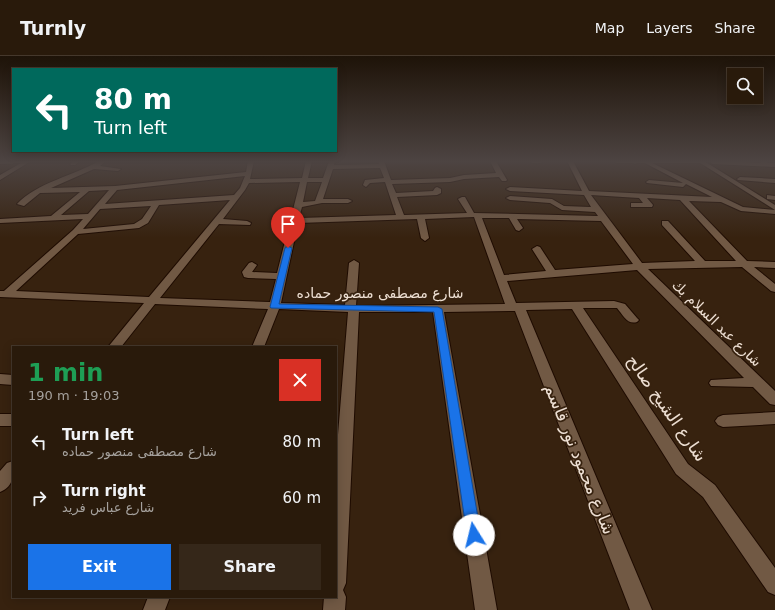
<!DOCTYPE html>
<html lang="en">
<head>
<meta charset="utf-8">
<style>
  :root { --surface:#291a0b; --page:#352719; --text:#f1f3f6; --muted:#a5a19d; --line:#45382c; --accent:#1a73e8 }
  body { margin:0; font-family:"DejaVu Sans",Cairo,sans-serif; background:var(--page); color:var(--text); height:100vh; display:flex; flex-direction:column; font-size:15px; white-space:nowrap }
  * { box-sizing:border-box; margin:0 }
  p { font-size:13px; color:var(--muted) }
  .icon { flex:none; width:22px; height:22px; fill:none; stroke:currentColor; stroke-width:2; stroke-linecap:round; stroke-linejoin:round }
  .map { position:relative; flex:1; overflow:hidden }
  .details { position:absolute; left:12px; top:290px; width:325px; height:252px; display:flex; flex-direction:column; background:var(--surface); border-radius:0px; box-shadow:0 2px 10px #0003,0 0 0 1px var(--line) }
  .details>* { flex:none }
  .top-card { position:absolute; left:12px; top:12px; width:325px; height:84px; border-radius:0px; box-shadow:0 2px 10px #0003,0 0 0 1px var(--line); background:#00695c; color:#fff; overflow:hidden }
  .fabs { position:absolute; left:727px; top:12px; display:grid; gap:8px }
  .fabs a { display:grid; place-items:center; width:36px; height:36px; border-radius:0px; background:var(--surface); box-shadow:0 2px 10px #0003,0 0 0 1px var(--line); font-size:20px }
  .pin { position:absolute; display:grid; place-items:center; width:34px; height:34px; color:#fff; margin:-41px -17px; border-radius:50% 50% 50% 0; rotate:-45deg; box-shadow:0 0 4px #0007 }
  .pin .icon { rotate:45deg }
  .me { position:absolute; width:44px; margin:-22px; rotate:351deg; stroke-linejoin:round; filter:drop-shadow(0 0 3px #0008) }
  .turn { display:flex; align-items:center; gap:14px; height:84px; padding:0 16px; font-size:18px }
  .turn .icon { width:52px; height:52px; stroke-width:2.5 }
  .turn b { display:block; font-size:28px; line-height:34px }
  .round { display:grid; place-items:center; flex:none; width:42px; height:42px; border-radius:0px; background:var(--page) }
  .summary { display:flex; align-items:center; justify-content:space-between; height:68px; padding:0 16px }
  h1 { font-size:24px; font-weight:800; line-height:30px; color:#1e9e55 }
  .cta { display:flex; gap:8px; margin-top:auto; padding:8px 16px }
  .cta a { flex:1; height:46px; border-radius:0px; background:var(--accent); color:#fff; font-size:16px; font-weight:800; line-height:46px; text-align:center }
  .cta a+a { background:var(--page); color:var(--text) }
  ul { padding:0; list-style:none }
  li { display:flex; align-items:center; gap:12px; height:56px; padding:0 16px }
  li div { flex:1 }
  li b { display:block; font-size:15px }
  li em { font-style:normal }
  header { display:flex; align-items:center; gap:24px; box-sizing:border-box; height:56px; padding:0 20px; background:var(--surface); border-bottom:1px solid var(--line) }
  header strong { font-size:19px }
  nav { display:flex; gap:22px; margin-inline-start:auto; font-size:14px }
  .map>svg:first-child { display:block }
</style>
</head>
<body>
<header>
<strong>Turnly</strong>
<nav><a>Map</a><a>Layers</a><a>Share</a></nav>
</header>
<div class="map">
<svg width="775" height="554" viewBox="0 0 775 554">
  <rect width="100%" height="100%" fill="#37220f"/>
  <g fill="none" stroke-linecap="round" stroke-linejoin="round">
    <g stroke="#1e0b00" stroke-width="2">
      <g id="pedestrian">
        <path d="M614 105H703L700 107H617Z"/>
        <path d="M711 105 775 107V111L713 108 711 107Z"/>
      </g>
    </g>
    <g stroke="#1e0b00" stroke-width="2">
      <g id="minor">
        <path d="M0 105H31L0 124V119L21 107 0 108Z"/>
        <path d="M74 105H80L75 109H71L70 108Z"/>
        <path d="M99 105H106L100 110 121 113 118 115 94 113 51 132 115 130 246 116 248 105H254L250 123 302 122 306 105H312L308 122H323L329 105H335L334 109 379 108 378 105H384L391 124 450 122 464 119 496 117 490 105H496L507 124 506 125H502L499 121 464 123 450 126 392 128 396 137 433 135 435 132 437 131 441 133V137L437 139 397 141 404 159 467 157 458 143 462 141H465L474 157 598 160 595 156 562 154 550 147 510 144 506 142 510 140 552 143 564 150 591 151 584 139 510 135 506 133 510 131 582 135 567 105H573L589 135 712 141 686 128 683 131 647 127 646 126 649 124 683 127 643 106 648 105 743 151 775 154V158L741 155 721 146 689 145 747 205 775 206V212L754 211 775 228V236L771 235 742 211 648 213 775 335V349L770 348 753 331 711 330 709 327 711 324 744 322 637 214 507 225 516 247 614 245 625 248 637 262 639 264 637 266C627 269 623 259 617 252H583L688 408 715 429 775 512V539L768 536 703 441 676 418 572 253 526 254 652 554H630L515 255 444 256 497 554H475L433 256H359L346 527 343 534 346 541 345 554H323L324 541H336V403L348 256 279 253 264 291H252L268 253 155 248 121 291H108L144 247 0 241V235H4L73 174 83 163 0 167V163L51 160 80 136 40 137 24 150 17 148C36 127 75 119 99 105ZM380 112 384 122 365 124 363 129 366 131 370 127 385 126 396 159 299 162 302 151 322 147H348L352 145 348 143H323L333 113ZM245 120 240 132 234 139 105 148 117 134ZM300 126 277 217 252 216 257 209 252 206 249 207 242 216 244 221 248 222 276 223 270 246 160 242 219 168 250 169 251 167 247 165 223 163 245 134 249 127ZM307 126H322L315 145 303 146ZM109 134 88 158 61 159 89 135ZM591 139 639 142 643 147H631V151H652L653 149 647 142 680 144 736 205H705L668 165H662V169L695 205 642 207ZM230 144 149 241 16 235 78 178 139 172 148 167 159 149ZM151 150 142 163 134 168 83 173 100 153ZM474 161 505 248 356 250 359 207 354 204 349 207 345 249 281 247 298 167 417 163 421 182 425 185 429 182 425 163ZM482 162H509L516 174 519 175 523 172 517 163 601 165 633 208 555 214 540 191 537 190 532 193 546 215 504 219Z"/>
        <path d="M528 105H545C541 108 532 108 528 105Z"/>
        <path d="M630 105H637L638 106 635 108Z"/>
        <path d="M759 105H765L770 109 765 110Z"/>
        <path d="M740 121 775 123V127L738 124 737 123Z"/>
        <path d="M767 139 775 140V144L767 143Z"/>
        <path d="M0 318 13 319V329L0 328Z"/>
        <path d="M775 356V368L723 371 718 369 715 365 718 361 723 359Z"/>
        <rect x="0" y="358" width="13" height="12"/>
        <path d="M13 405C13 418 15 430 0 436V415L7 407Z"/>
        <path d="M148 541H170L165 554H143Z"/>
      </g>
    </g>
    <g stroke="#1e0b00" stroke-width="2">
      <path id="secondary" d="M697 105H704L775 149V154Z"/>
    </g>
    <use href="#pedestrian" fill="#715944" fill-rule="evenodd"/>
    <use href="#minor" fill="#715944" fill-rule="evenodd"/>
    <use href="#secondary" fill="#715944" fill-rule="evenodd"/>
  </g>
  <linearGradient id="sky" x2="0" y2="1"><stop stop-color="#1e1308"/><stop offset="0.58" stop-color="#4d4442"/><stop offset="1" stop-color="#4d4442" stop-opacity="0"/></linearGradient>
  <rect width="775" height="182" fill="url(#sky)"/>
  <path fill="#1a73e8" stroke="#114b97" d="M288 190 292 192 279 248 438 251 442 253 481 479 479 484 474 486 469 484 467 479 434 256 271 252 270 251 285 192Z"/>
  <g text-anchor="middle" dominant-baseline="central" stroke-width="3.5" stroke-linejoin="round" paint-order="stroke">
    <g font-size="14" fill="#eddfd3" stroke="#37220f">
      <text x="380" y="237">شارع مصطفى منصور حماده</text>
      <text transform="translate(717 267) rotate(44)">شارع عبد السلام بك</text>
    </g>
    <g font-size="17" fill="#eddfd3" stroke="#37220f">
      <text transform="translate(667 352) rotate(55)">شارع الشيخ صالح</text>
      <text transform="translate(580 403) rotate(68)">شارع محمود نور قاسم</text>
    </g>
  </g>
</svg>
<div class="fabs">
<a><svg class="icon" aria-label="search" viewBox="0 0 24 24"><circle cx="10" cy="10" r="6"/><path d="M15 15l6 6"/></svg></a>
</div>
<div class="pin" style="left:288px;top:192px;background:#d93025"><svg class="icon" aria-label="arrive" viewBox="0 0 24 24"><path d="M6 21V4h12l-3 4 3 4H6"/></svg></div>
<svg class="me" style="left:474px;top:479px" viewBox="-20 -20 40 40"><circle r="19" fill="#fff"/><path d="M0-13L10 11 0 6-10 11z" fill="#1a73e8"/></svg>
<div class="top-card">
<div class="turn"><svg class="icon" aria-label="left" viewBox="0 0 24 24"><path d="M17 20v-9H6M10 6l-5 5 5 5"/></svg><div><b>80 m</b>Turn left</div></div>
</div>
<section class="details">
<div class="summary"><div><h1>1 min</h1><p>190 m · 19:03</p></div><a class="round" style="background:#d93025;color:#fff"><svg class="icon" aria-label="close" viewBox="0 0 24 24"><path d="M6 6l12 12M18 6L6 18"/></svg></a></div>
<ul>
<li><svg class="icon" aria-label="left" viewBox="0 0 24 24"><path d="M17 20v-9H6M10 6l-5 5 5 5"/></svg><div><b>Turn left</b><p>شارع مصطفى منصور حماده</p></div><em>80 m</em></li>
<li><svg class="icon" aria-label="right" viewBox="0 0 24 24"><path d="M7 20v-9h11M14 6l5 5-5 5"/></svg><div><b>Turn right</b><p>شارع عباس فريد</p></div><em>60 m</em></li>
</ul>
<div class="cta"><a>Exit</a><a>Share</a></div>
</section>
</div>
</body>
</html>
